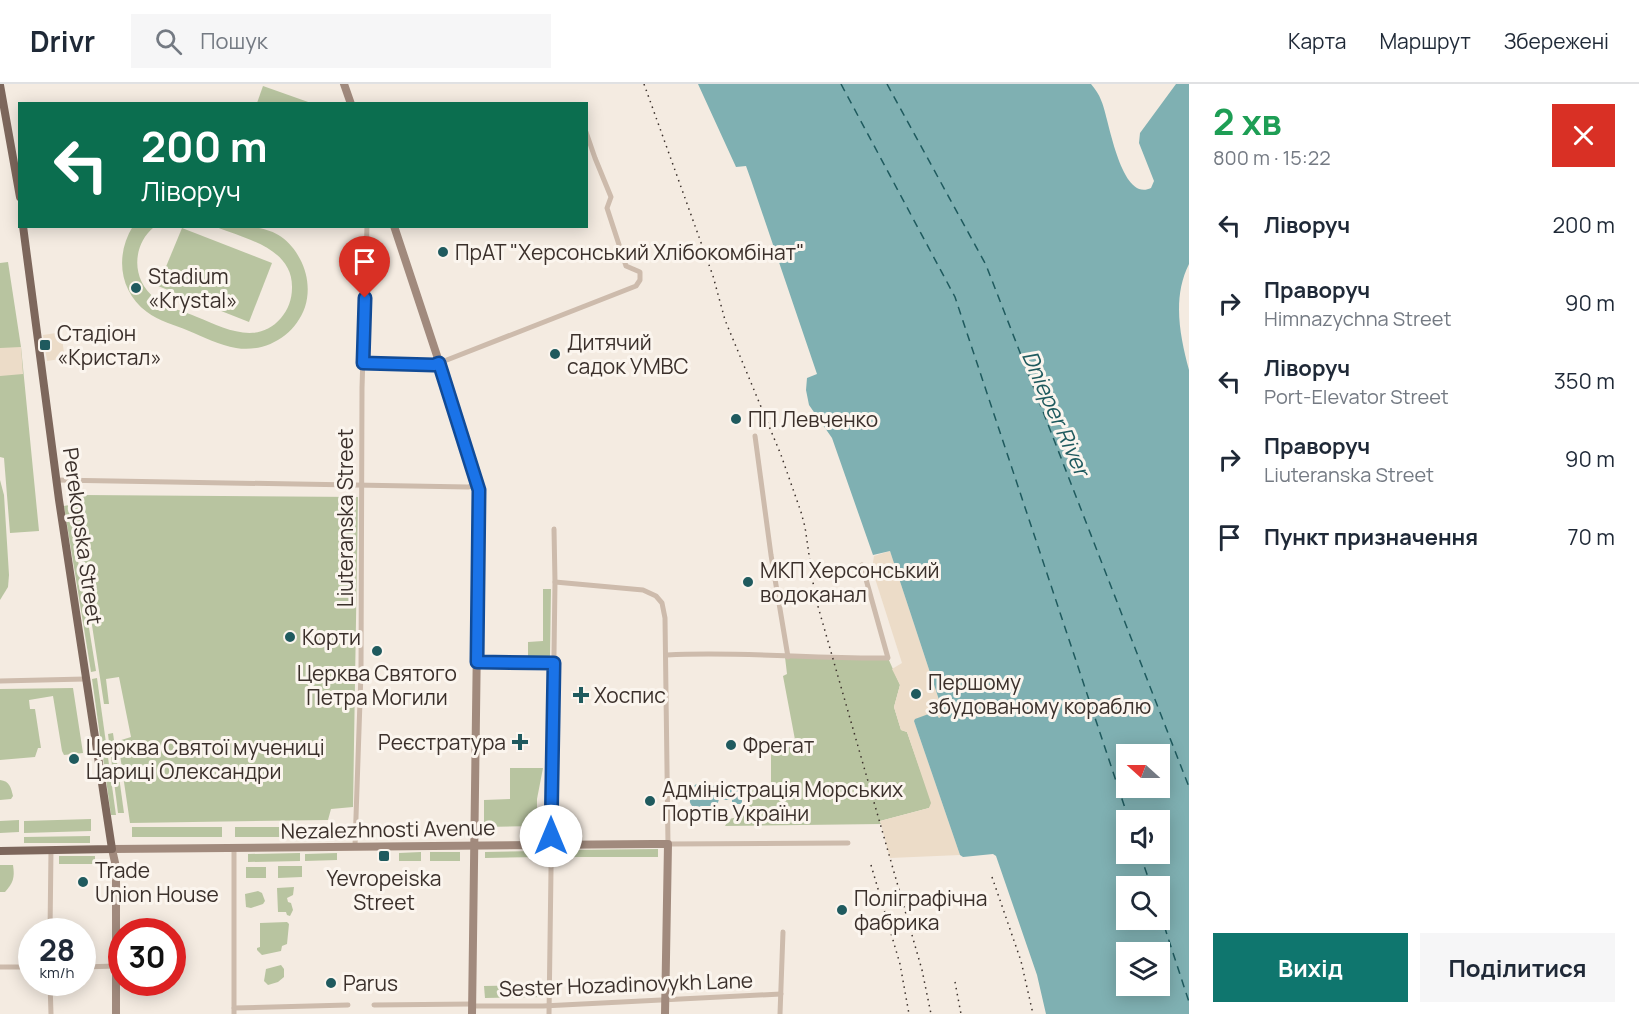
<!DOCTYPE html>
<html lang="uk">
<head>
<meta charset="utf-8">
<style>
  :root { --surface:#fff; --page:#f6f6f7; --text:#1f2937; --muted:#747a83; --line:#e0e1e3; --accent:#0f766e }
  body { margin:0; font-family:Manrope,sans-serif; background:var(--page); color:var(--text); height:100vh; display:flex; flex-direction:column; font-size:22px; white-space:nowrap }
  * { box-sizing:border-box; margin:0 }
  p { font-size:20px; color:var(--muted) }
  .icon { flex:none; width:33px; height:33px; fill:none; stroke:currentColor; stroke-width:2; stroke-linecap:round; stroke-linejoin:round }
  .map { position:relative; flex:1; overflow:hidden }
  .panel { display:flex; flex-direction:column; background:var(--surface); width:450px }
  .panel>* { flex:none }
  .banner { position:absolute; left:18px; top:18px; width:570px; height:126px; border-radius:0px; box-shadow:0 3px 15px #0003; background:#0b6e4f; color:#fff; overflow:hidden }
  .needle { width:39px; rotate:291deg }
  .fabs { position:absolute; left:1116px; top:660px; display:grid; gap:12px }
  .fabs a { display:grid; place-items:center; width:54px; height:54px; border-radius:0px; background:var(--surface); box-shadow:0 3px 15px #0003; font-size:30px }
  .speed { position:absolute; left:18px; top:834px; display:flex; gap:12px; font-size:30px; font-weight:700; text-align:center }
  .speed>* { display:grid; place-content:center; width:78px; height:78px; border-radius:50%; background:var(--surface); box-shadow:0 3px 15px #0003; line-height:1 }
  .speed small { font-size:15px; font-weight:400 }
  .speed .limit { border:9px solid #d22; background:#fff; color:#111 }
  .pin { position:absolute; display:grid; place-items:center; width:51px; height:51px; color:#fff; margin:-62px -26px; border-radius:50% 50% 50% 0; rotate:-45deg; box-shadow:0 0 6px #0007 }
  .pin .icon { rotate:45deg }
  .me { position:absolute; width:66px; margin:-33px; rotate:0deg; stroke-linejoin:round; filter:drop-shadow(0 0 4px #0008) }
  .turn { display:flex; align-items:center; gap:21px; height:126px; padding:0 24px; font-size:27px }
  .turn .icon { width:78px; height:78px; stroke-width:2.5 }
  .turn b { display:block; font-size:42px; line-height:51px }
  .round { display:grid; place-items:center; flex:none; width:63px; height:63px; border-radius:0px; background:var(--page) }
  .summary { display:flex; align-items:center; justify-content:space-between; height:102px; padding:0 24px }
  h1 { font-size:36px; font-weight:700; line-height:45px; color:#1e9e55 }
  .primary-button { display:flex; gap:12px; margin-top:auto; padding:12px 24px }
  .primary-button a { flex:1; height:69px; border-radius:0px; background:var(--accent); color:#fff; font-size:24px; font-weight:700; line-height:69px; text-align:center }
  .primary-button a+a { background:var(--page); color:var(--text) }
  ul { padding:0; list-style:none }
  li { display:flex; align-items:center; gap:18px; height:78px; padding:0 24px }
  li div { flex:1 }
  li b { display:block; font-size:22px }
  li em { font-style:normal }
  header { display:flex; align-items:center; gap:36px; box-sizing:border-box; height:84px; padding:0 30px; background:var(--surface); border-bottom:2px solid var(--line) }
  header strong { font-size:28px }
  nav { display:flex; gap:33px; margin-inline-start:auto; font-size:21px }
  .search { width:420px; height:54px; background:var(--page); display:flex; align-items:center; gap:15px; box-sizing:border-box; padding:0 21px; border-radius:0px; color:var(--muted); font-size:22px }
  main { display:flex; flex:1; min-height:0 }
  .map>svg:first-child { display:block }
</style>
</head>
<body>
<header>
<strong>Drivr</strong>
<div class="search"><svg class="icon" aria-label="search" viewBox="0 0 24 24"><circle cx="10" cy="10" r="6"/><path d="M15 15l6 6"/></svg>Пошук</div>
<nav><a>Карта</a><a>Маршрут</a><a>Збережені</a></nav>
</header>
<main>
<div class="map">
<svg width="1189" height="930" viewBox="0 0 1189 930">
  <rect width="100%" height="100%" fill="#f4ebe1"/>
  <g fill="#b8c4a0">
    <path d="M263 2 311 19H257Z"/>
    <path d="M133 142 154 143C132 161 131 196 155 214 166 223 183 227 197 233 224 244 257 262 281 234 288 226 292 215 292 204 293 164 246 155 216 143 250 142 281 139 300 175 308 190 310 207 305 223 295 252 265 269 236 264 220 261 203 253 189 247 175 241 159 237 147 228 119 207 115 171 133 142Z"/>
    <path d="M182 144 272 179 249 238 158 202Z"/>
    <path d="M8 178 21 263 39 447 10 449 4 374 0 373V179Z"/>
    <path d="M0 396 4 411 9 491 8 503 0 516Z"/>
    <path d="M83 411 358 413 353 723 331 725 328 736 130 739 118 657 131 653 119 593 106 595 109 620H104L74 423Z"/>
    <path d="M69 421 96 587 91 588 64 422Z"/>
    <path d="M543 505H551L550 572 547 575H528V558L543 557Z"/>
    <path d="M785 573 888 574 900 601 894 623 901 646 907 648 932 719 929 724 880 737 881 740 725 742 729 735 742 732V729C755 721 750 713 751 700L771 701V669L796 661 783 592 787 590Z"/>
    <path d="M97 594 116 731H111L92 595Z"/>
    <path d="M73 604 83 669 64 671 62 667 53 612 29 616 30 625H35L41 664H38L35 673 0 676V605Z"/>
    <path d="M113 649 124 729H118L108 650Z"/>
    <path d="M510 684H543L537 715V742L484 743V716L510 715Z"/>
    <path d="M0 696C10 697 11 704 13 712L11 715 0 716Z"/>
    <path d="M91 735V747L24 749V737Z"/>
    <path d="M19 736V748L0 749V737Z"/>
    <rect x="132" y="743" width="90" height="10"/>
    <path d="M235 743H327V753H321L320 747H300V753H235Z"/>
    <path d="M90 752V759H24V753Z"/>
    <path d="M658 765V773H561V766Z"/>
    <path d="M539 767V773L485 774V768Z"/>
    <path d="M421 768V777H399V769Z"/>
    <rect x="430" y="768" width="30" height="9"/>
    <path d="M300 769V777L248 778V770Z"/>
    <path d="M337 769V776L305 777V770Z"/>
    <rect x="59" y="772" width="36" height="8"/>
    <path d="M0 781H13C15 794 13 799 5 808H0Z"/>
    <path d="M278 782H302V793L278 794Z"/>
    <rect x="246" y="783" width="20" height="11"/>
    <path d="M294 803 293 811 287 814 288 818 291 819 293 826 290 832 287 831 286 828H278L277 804Z"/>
    <path d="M258 807 262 809 265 817 263 820 251 824 246 823 245 810Z"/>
    <path d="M287 838 289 840 287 860 282 862 281 867 262 871 257 866V864L260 863V839Z"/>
    <path d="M281 881 284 885V893L278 898 268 901 264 897 266 885Z"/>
    <path d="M541 901V913L485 914 484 902Z"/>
  </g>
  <g fill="#ecdcc8">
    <path d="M56 249 57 254H62L64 269 59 270 60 275 47 277 43 251Z"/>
    <path d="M21 263 23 290 0 292V264Z"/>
    <path d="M890 467 944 631 939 634 936 629 914 637 960 771 890 774 880 737 929 724 931 719 907 648 901 646 894 623 900 601 892 585 902 579 872 485 874 472Z"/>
  </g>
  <g fill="#7fb0b2" fill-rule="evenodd">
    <path d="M698 0H1091C1095 5 1099 10 1101 16 1109 33 1120 119 1151 104L1154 97 1139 59 1140 49 1176 0H1189V180C1172 214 1180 252 1189 286V930H1046L1037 891 996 772 993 770 963 773 960 771 914 637 915 635 934 628 939 634 944 631 890 467 873 471 832 354 809 321 806 306 807 294 817 290 751 96 746 82 736 83ZM1126 670H1160V704H1126ZM1126 736H1160V770H1126ZM1126 802H1160V836H1126ZM1126 868H1160V902H1126Z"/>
    <circle cx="704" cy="713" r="15"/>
    <path d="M730 702H739V708H742V720H732V716H723V707H730Z"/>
  </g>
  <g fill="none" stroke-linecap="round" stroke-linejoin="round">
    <g stroke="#1f5a5e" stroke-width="1.5" stroke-dasharray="8 6" stroke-linecap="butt">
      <path d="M841 0 955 213 1129 736"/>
      <path d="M887 0 986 181 1189 703"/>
      <path d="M1140 770 1151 802"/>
      <path d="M1160 829 1189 918"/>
    </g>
    <g stroke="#cdbbac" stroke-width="5">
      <path d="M363 279 434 281 636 202 640 196V188L626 182 607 124 611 113 595 74 586 48"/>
      <path d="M755 352 771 471 788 573"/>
      <path d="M56 396 468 403 477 401"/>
      <path d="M555 498 643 506 656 512 662 519 665 534 668 760 848 759"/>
      <path d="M667 571C740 567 814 575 888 574L862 481"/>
      <path d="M476 578 554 579"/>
      <path d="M0 597 85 595"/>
      <path d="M355 762 361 588 362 304 367 142"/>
      <path d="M50 848 51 766"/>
      <path d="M0 883H32"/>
      <path d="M82 883 116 882"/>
      <path d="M50 898 51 930"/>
      <path d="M374 921 472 920"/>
      <path d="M472 922H543L781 910"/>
      <path d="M234 924 348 921"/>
      <path d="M234 930V765"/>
      <path d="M549 930 555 498 554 445"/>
      <path d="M780 930 783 848"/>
    </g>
    <g stroke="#a18a7d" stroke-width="8">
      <path d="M344 0 351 20"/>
      <path d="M394 142 456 329 479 407 472 930"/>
      <path d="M116 930V783L112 765 653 760H668L665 930"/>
    </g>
    <g stroke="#7d675c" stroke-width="8">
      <path d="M0 1 20 113"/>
      <path d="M0 767 112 765 59 416 23 142"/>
    </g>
    <g stroke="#3b302b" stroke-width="1.5" stroke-dasharray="1.5 4.5" stroke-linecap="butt">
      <path d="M644 0 713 192 725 236 781 371 801 428 805 443 815 512 922 886 931 930"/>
      <path d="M871 781 900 880 909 930"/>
      <path d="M992 793 1021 877 1033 930"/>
      <path d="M955 898 961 930"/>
    </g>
  </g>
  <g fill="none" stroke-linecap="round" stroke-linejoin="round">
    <g stroke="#114b97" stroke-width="15">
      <path id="route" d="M365 214 363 279 434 281 439 279 479 406 477 578 554 579 551 752"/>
    </g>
    <use href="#route" stroke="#1a73e8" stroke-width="10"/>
  </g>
  <g fill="#1f5a5e" stroke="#fbf5ee" stroke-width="2">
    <circle cx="443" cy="168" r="6"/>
    <circle cx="136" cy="204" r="6"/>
    <rect x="39" y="255" width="12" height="12" rx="3"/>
    <circle cx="555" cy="270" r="6"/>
    <circle cx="736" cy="335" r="6"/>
    <circle cx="748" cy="498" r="6"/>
    <circle cx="290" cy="553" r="6"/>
    <circle cx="377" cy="567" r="6"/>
    <circle cx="916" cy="610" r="6"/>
    <path d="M578 602h6v6h6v6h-6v6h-6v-6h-6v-6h6z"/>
    <path d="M517 649h6v6h6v6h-6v6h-6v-6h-6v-6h6z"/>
    <circle cx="731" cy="661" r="6"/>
    <circle cx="74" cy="675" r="6"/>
    <circle cx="650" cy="717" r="6"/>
    <rect x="378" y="766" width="12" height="12" rx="3"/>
    <circle cx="83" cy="798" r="6"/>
    <circle cx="842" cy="826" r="6"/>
    <circle cx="331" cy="899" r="6"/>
  </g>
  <g text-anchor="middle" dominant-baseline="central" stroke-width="6" stroke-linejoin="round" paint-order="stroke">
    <g font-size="21" fill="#3b302b" stroke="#fbf5ee" text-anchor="start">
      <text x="455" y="168">ПрАТ "Херсонський Хлібокомбінат"</text>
      <text x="148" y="192">Stadium<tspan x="148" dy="24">«Krystal»</tspan></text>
      <text x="57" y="249">Стадіон<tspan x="57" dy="24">«Кристал»</tspan></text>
      <text x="567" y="258">Дитячий<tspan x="567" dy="24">садок УМВС</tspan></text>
      <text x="748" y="335">ПП Левченко</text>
      <text x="760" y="486">МКП Херсонський<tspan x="760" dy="24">водоканал</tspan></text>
      <text x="302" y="553">Корти</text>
      <text x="377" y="589" text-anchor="middle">Церква Святого<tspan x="377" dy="24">Петра Могили</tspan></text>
      <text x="928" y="598">Першому<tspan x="928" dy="24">збудованому кораблю</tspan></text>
      <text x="594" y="611">Хоспис</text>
      <text x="506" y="658" text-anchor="end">Реєстратура</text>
      <text x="743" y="661">Фрегат</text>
      <text x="86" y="663">Церква Святої мучениці<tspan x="86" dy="24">Цариці Олександри</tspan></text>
      <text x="662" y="705">Адміністрація Морських<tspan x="662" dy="24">Портів України</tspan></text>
      <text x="95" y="786">Trade<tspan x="95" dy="24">Union House</tspan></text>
      <text x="384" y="794" text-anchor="middle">Yevropeiska<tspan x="384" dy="24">Street</tspan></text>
      <text x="854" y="814">Поліграфічна<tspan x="854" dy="24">фабрика</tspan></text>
      <text x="343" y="899">Parus</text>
    </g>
    <g font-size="21" fill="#3b302b" stroke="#fbf5ee">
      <text transform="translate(345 434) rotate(-90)">Liuteranska Street</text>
      <text transform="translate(83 452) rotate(82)">Perekopska Street</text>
      <text transform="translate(388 745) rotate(-1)">Nezalezhnosti Avenue</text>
      <text transform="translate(626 900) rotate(-2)">Sester Hozadinovykh Lane</text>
    </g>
    <g font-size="22" font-style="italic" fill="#1f5a5e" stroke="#fbf5ee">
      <text transform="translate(1056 329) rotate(66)">Dnieper River</text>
    </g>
  </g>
</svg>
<div class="fabs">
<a><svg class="needle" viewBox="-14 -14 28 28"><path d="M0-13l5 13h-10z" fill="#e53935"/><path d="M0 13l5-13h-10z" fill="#747a83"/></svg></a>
<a><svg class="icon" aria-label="sound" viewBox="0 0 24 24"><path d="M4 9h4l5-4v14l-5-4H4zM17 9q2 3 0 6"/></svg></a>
<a><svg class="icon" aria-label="search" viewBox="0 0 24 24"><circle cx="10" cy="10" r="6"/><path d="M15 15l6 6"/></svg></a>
<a><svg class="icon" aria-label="layers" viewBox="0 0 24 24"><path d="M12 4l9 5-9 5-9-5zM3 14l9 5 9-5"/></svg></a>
</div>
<div class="speed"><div>28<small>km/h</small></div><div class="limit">30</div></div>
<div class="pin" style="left:365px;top:214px;background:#d93025"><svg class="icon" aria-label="arrive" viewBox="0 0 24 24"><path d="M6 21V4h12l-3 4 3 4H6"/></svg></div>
<svg class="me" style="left:551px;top:752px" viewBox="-20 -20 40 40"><circle r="19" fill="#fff"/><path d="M0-13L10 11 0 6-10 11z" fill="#1a73e8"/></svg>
<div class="banner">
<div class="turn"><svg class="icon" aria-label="left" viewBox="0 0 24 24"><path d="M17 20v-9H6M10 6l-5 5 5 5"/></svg><div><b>200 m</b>Ліворуч</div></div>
</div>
</div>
<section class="panel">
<div class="summary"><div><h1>2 хв</h1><p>800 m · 15:22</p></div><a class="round" style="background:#d93025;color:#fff"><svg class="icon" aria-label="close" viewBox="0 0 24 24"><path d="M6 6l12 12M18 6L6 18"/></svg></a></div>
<ul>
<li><svg class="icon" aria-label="left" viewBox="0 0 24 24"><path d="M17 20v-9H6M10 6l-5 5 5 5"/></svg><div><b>Ліворуч</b></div><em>200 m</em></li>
<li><svg class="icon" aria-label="right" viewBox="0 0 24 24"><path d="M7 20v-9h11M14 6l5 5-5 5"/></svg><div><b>Праворуч</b><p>Himnazychna Street</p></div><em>90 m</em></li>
<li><svg class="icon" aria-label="left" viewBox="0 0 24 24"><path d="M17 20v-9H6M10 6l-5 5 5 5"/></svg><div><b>Ліворуч</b><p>Port-Elevator Street</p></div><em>350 m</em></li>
<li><svg class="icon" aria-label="right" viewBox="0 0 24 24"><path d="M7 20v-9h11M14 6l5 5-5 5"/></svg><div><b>Праворуч</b><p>Liuteranska Street</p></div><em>90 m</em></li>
<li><svg class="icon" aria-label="arrive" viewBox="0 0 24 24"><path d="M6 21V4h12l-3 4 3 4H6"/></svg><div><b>Пункт призначення</b></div><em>70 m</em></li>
</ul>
<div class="primary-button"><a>Вихід</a><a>Поділитися</a></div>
</section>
</main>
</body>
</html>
